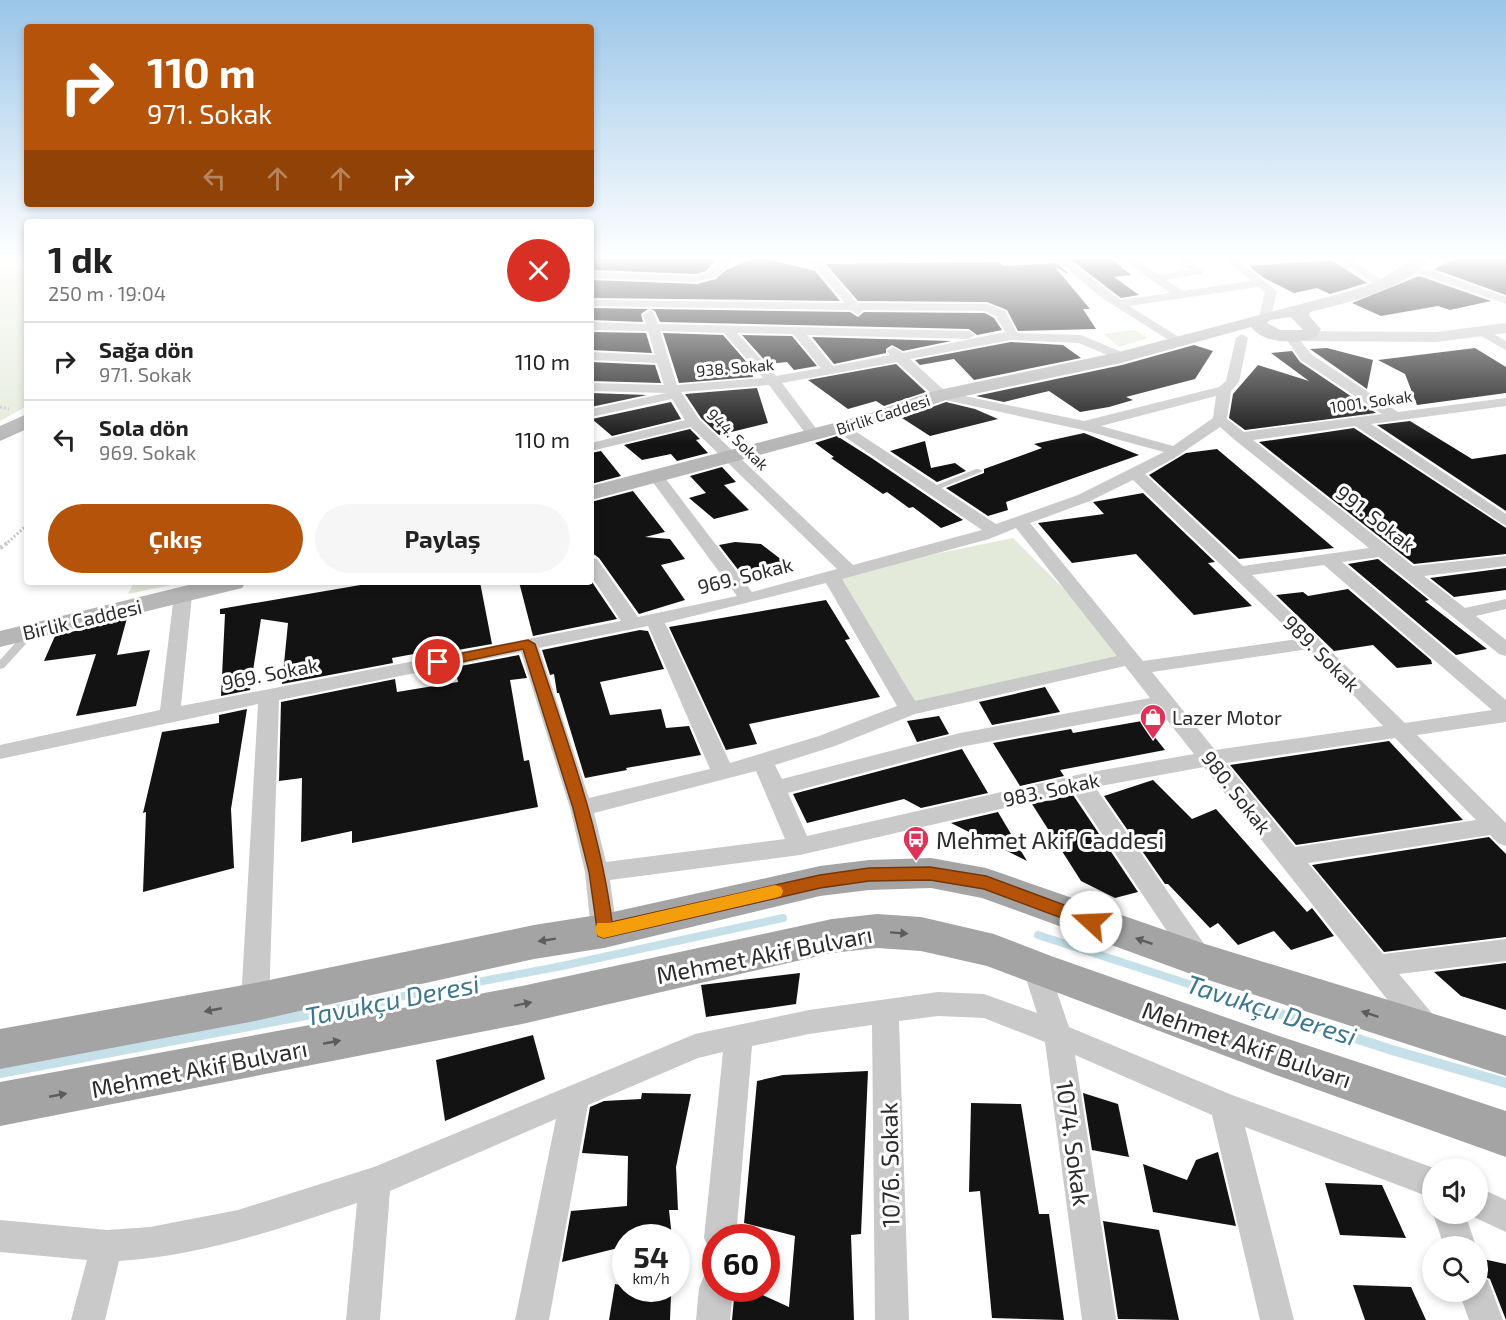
<!DOCTYPE html>
<html lang="tr">
<head>
<meta charset="utf-8">
<style>
  :root { --surface:#fff; --page:#f6f6f6; --text:#222; --muted:#767676; --line:#e0e0e0; --accent:#b45309 }
  body { margin:0; font-family:"Exo 2",sans-serif; background:var(--page); color:var(--text); height:100vh; display:flex; flex-direction:column; font-size:22px; white-space:nowrap }
  * { box-sizing:border-box; margin:0 }
  p { font-size:20px; color:var(--muted) }
  .icon { flex:none; width:33px; height:33px; fill:none; stroke:currentColor; stroke-width:2; stroke-linecap:round; stroke-linejoin:round }
  .map { position:relative; flex:1; overflow:hidden }
  .sheet { position:absolute; left:24px; top:219px; width:570px; height:366px; display:flex; flex-direction:column; background:var(--surface); border-radius:6px; box-shadow:0 3px 9px #0003 }
  .sheet>* { flex:none }
  .hud { position:absolute; left:24px; top:24px; width:570px; height:183px; border-radius:6px; box-shadow:0 3px 9px #0003; background:#b45309; color:#fff; overflow:hidden }
  .fabs { position:absolute; left:1422px; top:1158px; display:grid; gap:12px }
  .fabs a { display:grid; place-items:center; width:66px; height:66px; border-radius:50%; background:var(--surface); box-shadow:0 3px 9px #0003; font-size:30px }
  .speed { position:absolute; left:612px; top:1224px; display:flex; gap:12px; font-size:30px; font-weight:700; text-align:center }
  .speed>* { display:grid; place-content:center; width:78px; height:78px; border-radius:50%; background:var(--surface); box-shadow:0 3px 9px #0003; line-height:1 }
  .speed small { font-size:15px; font-weight:400 }
  .speed .limit { border:9px solid #d22; background:#fff; color:#111 }
  .pin { position:absolute; display:grid; place-items:center; width:51px; height:51px; color:#fff; margin:-26px; border:3px solid #fff; border-radius:50%; box-shadow:0 2px 6px #0007 }
  .me { position:absolute; width:66px; margin:-33px; rotate:290deg; stroke-linejoin:round; filter:drop-shadow(0 0 4px #0008) }
  .turn { display:flex; align-items:center; gap:21px; height:126px; padding:0 24px; font-size:27px }
  .turn .icon { width:78px; height:78px; stroke-width:2.5 }
  .turn b { display:block; font-size:42px; line-height:51px }
  .lanes { display:flex; align-items:center; height:57px; padding:0 24px; background:#0003; justify-content:center; gap:30px; direction:ltr }
  .lanes .off { opacity:.35 }
  .round { display:grid; place-items:center; flex:none; width:63px; height:63px; border-radius:32px; background:var(--page) }
  .summary { display:flex; align-items:center; justify-content:space-between; height:102px; padding:0 24px }
  h1 { font-size:36px; font-weight:700; line-height:45px }
  .action { display:flex; gap:12px; margin-top:auto; padding:12px 24px }
  .action a { flex:1; height:69px; border-radius:36px; background:var(--accent); color:#fff; font-size:24px; font-weight:700; line-height:69px; text-align:center }
  .action a+a { background:var(--page); color:var(--text) }
  ul { padding:0; list-style:none }
  li { display:flex; align-items:center; gap:18px; height:78px; padding:0 24px; border-top:2px solid var(--line) }
  li div { flex:1 }
  li b { display:block; font-size:22px }
  li em { font-style:normal }
  .map>svg:first-child { display:block }
</style>
</head>
<body>
<div class="map">
<svg width="1506" height="1320" viewBox="0 0 1506 1320">
  <rect width="100%" height="100%" fill="#fff"/>
  <g fill="#e4eada">
    <path d="M0 259H27V406L0 421Z"/>
    <path d="M1134 330 1148 338 1119 347 1104 334Z"/>
    <path d="M1013 538 1136 661 919 713 821 577Z"/>
    <path d="M134 582H185L128 594Z"/>
  </g>
  <g fill="none" stroke-linecap="round" stroke-linejoin="round">
    <g stroke="#c6e0e9" stroke-width="8">
      <path d="M1038 935 1238 1000"/>
      <path d="M383 1000 562 966 783 918"/>
    </g>
    <g stroke="#c6e0e9" stroke-width="10">
      <path d="M1234 999 1392 1050 1506 1083"/>
      <path d="M0 1073 391 999"/>
    </g>
  </g>
  <g fill="#131313">
    <path d="M591 259H717L706 271 696 274 591 270Z"/>
    <path d="M752 259H767L815 271 840 301 591 298V280L697 284 716 279 726 270Z"/>
    <path d="M1070 259H1112L1131 275 1114 277 1139 295 1121 298Z"/>
    <path d="M1456 259H1506V295L1434 269Z"/>
    <path d="M1331 260 1367 283 1330 294 1317 288 1294 293 1264 278 1249 266Z"/>
    <path d="M1000 262 1002 266 1057 263 1069 274 1055 267 1090 309H1083L1096 329 1018 331 1007 310 987 302 858 301 826 264Z"/>
    <path d="M1419 276 1491 301 1450 310 1438 306 1381 316 1352 303Z"/>
    <path d="M591 308 648 309 641 314 643 322 591 320Z"/>
    <path d="M651 309 850 312 858 317 864 312 985 313 994 318 1002 330 977 335 969 329 660 322 655 311Z"/>
    <path d="M591 332 646 333 652 353 591 350Z"/>
    <path d="M663 333 723 335 750 366 753 377 679 383Z"/>
    <path d="M742 335 792 336 817 366 794 370 787 362 768 364Z"/>
    <path d="M812 337 951 341 903 351 892 345 886 349V353L834 364Z"/>
    <path d="M1011 342 1063 345 1081 358 974 380 954 359 920 365 915 360Z"/>
    <path d="M1194 345 1213 351 1195 379 1126 397 1133 400 1109 407 1080 412 1049 391 1004 402 976 396 1122 365Z"/>
    <path d="M1327 348 1373 360 1367 389 1310 349Z"/>
    <path d="M1475 348 1506 367V393L1417 405 1405 374 1378 360Z"/>
    <path d="M1292 351 1300 362 1376 413 1245 430 1229 418 1233 394 1258 365 1309 381 1271 353Z"/>
    <path d="M591 362 655 365 661 383 591 381Z"/>
    <path d="M896 364 926 392 884 406 876 401 848 409 808 380Z"/>
    <path d="M757 388 768 423 719 435 701 418 685 394Z"/>
    <path d="M591 393 647 395 591 407Z"/>
    <path d="M671 402 681 419 612 436 592 419Z"/>
    <path d="M946 402 975 409 998 419 930 436 902 418Z"/>
    <path d="M1410 421 1472 459 1506 454V511L1377 425Z"/>
    <path d="M1354 428 1506 528V554L1414 564 1259 442Z"/>
    <path d="M690 429 700 439 696 440 708 453 677 461 671 454 642 460 624 445Z"/>
    <path d="M1084 433 1139 455 1006 502 1008 510 988 516 946 488 984 473V469L1042 448 1034 444Z"/>
    <path d="M837 436 870 457 963 520 941 528 913 507 909 508 887 492 883 494 831 458 834 457 815 443Z"/>
    <path d="M925 441 931 468 955 463 966 471 937 482 890 451Z"/>
    <path d="M1217 449 1334 548 1239 559 1149 475 1186 453Z"/>
    <path d="M601 451 621 476 591 484V453Z"/>
    <path d="M722 467 736 482 724 485 749 510 714 519 689 498 706 493 690 476Z"/>
    <path d="M633 491 665 532 645 537 670 539 685 559 661 565 685 600 639 614 599 558 591 552V502Z"/>
    <path d="M1143 493 1215 562 1208 563 1252 606 1194 615 1136 554 1072 563 1038 523 1104 514 1093 502Z"/>
    <path d="M735 542 761 544 791 567 746 580 719 545Z"/>
    <path d="M1378 559 1429 600 1425 601 1487 649 1456 655 1348 564Z"/>
    <path d="M1506 568V590L1454 597 1430 578Z"/>
    <path d="M378 582H480L492 644 452 651V647L392 658 393 663 282 684 288 623 261 619 250 690 221 696 225 614H220V609Z"/>
    <path d="M519 582H592L617 619 533 636Z"/>
    <path d="M1348 589 1431 660 1432 664 1397 668 1373 645 1334 651 1276 595 1303 592 1308 596Z"/>
    <path d="M826 600 850 639 845 640 880 697 749 724 757 744 726 750 669 627Z"/>
    <path d="M127 618 117 655 150 650 136 706 76 716 96 654 44 661 55 636Z"/>
    <path d="M640 630 648 631 664 669 600 682 610 715 661 709 666 728 689 726 701 755 626 768 627 770 585 778 559 693H557L554 674 550 675 542 650Z"/>
    <path d="M519 655 527 678 510 680 524 761 529 760 538 807 352 843V831L301 842 302 778 279 781 281 702 395 679 397 692 458 682 455 667Z"/>
    <path d="M1045 687 1060 712 992 725 979 702Z"/>
    <path d="M247 709 231 809 234 868 143 892 146 812 143 813 162 732 219 723V715Z"/>
    <path d="M939 716 949 734 917 742 907 721Z"/>
    <path d="M1142 721 1165 750 1060 770 1064 776 1020 786 993 743 1071 729 1073 733Z"/>
    <path d="M1389 741 1463 820 1296 845 1230 765Z"/>
    <path d="M962 749 988 793 921 808 904 799 807 823 793 794Z"/>
    <path d="M1153 780 1192 819 1216 809 1307 912 1312 908 1334 936 1291 950 1274 931 1238 945 1218 923 1210 928 1168 884H1165L1104 796Z"/>
    <path d="M1073 795 1138 892 1115 898 1081 881 1032 804Z"/>
    <path d="M998 812 1027 861 951 823Z"/>
    <path d="M1489 837 1506 854V937L1384 952 1312 865Z"/>
    <path d="M1506 963V1010L1461 996 1434 972Z"/>
    <path d="M800 973 796 1004 706 1017 701 985Z"/>
    <path d="M533 1035 545 1079 445 1121 436 1060Z"/>
    <path d="M868 1071 861 1234 851 1235 854 1320H732L735 1288H747L789 1307 795 1236 744 1223 757 1081 783 1075Z"/>
    <path d="M642 1093 691 1094 676 1167 678 1210H669L672 1238H626V1246L562 1262 571 1211 627 1206 628 1156 582 1153 590 1107 604 1101 641 1099Z"/>
    <path d="M1083 1093 1118 1104 1129 1157 1092 1150Z"/>
    <path d="M971 1103 1021 1104 1039 1214H1049L1064 1320 992 1318 980 1191 969 1192Z"/>
    <path d="M1218 1152 1236 1226 1153 1212 1143 1164 1187 1180 1196 1160Z"/>
    <path d="M1325 1183 1382 1185 1406 1238 1340 1235Z"/>
    <path d="M1103 1221 1159 1230 1179 1320 1118 1319Z"/>
    <path d="M1478 1258 1506 1264V1320L1490 1279 1483 1276Z"/>
    <path d="M615 1284 626 1286V1288L671 1295 670 1320H609Z"/>
    <path d="M1353 1285 1411 1287 1426 1320H1365Z"/>
  </g>
  <g fill="none" stroke-linecap="round" stroke-linejoin="round">
    <g stroke="#c9c9c9" stroke-width="3" stroke-dasharray="2 2" stroke-linecap="butt">
      <path d="M0 407 9 409"/>
      <path d="M5 545 27 525"/>
    </g>
    <path stroke="#c9c9c9" stroke-width="4" stroke-dasharray="3 3" stroke-linecap="butt" d="M0 548 7 543"/>
    <g fill="#c9c9c9" fill-rule="evenodd">
      <path d="M976 469H979L983 471 934 491 931 492 927 489Z"/>
      <path d="M30 630 34 631 35 633 34 635 4 668 0 669V660L26 631Z"/>
    </g>
    <g fill="#c9c9c9" fill-rule="evenodd">
      <path d="M724 259H735L715 277 696 282 591 278V272L696 276 707 273Z"/>
      <path d="M808 259H818L857 303 987 304 1005 311 1017 333 1081 335 1126 354 1127 357 1121 361 1079 343 1011 340 910 359 946 392 1084 421 1219 387 1226 381 1236 338 1242 334 1248 338 1239 382 1231 391 1227 419 1244 432 1382 414 1301 360 1284 336 1290 332 1294 333 1311 354 1398 412 1506 398V406L1371 424 1506 514V526L1355 426 1253 440 1413 566 1506 556V566L1424 576 1465 608 1506 599V609L1476 616 1506 640V656L1499 654 1379 557 1342 562 1506 700V722L1417 735 1506 823V846L1498 843 1490 835 1308 863 1383 954 1506 939V961L1399 974 1436 1018 1440 1027 1436 1036 1426 1039 1416 1036 1204 767 1095 787 1209 951 1213 959 1209 967 1200 970 1191 967 1074 792 800 855 610 880 617 931 613 938 604 941 595 938 591 931 585 872 570 808 521 652 279 700 269 1002 265 1010 255 1014 245 1010 241 1002 258 704 0 759V745L160 710 174 595 183 590 192 595 181 706 621 621 591 576V558L597 559 638 617 737 596 649 477 657 472 662 474 752 592 837 569 691 427 591 451V443L685 420 672 399 591 417V409L666 393 591 391V383L664 385 657 363 591 360V352L655 355 648 331 591 330V322L646 324 643 315 649 311 653 312 658 324 969 331 975 335 969 339 807 335 833 366 890 355 887 351 893 347 903 353 1005 332 996 316 985 311 863 310 858 315 851 310 591 306V300L845 303ZM660 331 724 333 763 378 677 385ZM737 333 793 334 821 368 776 376ZM897 362 936 398 1083 430 1164 452 1078 495 996 524 846 425H836L834 428 836 431 982 530 853 565 699 419 681 392 769 385 809 438 814 439 821 435 782 383ZM1216 396 1213 418 1173 446 1101 426ZM1220 427 1235 440 1369 548 1243 566 1145 474 1173 459ZM1133 480 1298 639 1143 661 1030 523 1090 501ZM1016 528 1117 656 915 701 842 579 989 539ZM1324 565 1492 710 1405 723 1252 575ZM826 583 897 706 819 736 730 763 665 623ZM648 626 710 769 589 798 539 648ZM1309 649 1383 726 1215 750 1152 672ZM1125 666 1150 698 960 733 782 779 775 765 835 746 915 714ZM1159 710 1194 754 1086 773 807 836 788 793 960 747ZM1395 738 1476 820 1295 847 1226 763ZM756 771 785 839 606 862 594 813Z"/>
      <path d="M1055 259H1066L1120 300 1170 293 1123 259H1135L1158 275 1189 270 1176 259H1187L1202 270V274L1166 280 1183 291 1251 281 1225 259H1236L1277 291 1271 317 1265 321 1259 317 1265 292 1258 287 1129 306 1182 339 1184 342 1178 346 1102 298Z"/>
      <path d="M1338 259H1350L1389 285 1379 287Z"/>
      <path d="M1407 265H1415L1506 297V304L1407 269Z"/>
      <path d="M1483 328 1506 341V350L1479 335 1477 332Z"/>
      <path d="M1036 958 1045 961 1049 969 1069 1027 1232 1095 1434 1168 1432 1198 1245 1127 1294 1320H1260L1212 1115 1075 1055 1116 1320H1082L1045 1042 984 1018 938 1016 899 1021 909 1320H875L872 1025 809 1034 752 1046 736 1238H716V1252L709 1249 704 1238 723 1052 698 1058 588 1105 549 1320H515L556 1119 390 1191 380 1320H346L357 1203C279 1229 202 1256 119 1261L105 1320H71L87 1260 0 1252V1220L107 1230 150 1227 238 1210 374 1167 695 1034 809 1010 938 992 984 994 1037 1013 1023 969 1027 961Z"/>
      <path d="M1478 1187 1506 1200V1232L1467 1214H1478Z"/>
      <path d="M1433 1214H1465L1476 1246H1444Z"/>
      <path d="M716 1272V1288H733L730 1320H696L699 1288 704 1276Z"/>
      <path d="M1478 1276 1488 1280 1503 1320H1469L1459 1292H1478Z"/>
    </g>
    <path fill="#c9c9c9" fill-rule="evenodd" d="M1506 323V333L1436 342 1294 341 1286 336 1294 331 1436 332Z"/>
    <g fill="#b6b6b6" fill-rule="evenodd">
      <path d="M1412 259H1430C1405 290 1346 303 1310 312L1309 316 1321 329 1315 338C1295 343 1266 345 1251 327L1121 363 946 400 879 423 591 500V486L865 415 934 391 1119 352 1354 290 1377 282ZM1291 317 1303 330H1280L1267 323 1270 320Z"/>
      <path d="M27 414V429L0 441V426Z"/>
      <path d="M201 582H246L242 588 0 647V631Z"/>
    </g>
    <g fill="#a4a4a4" fill-rule="evenodd">
      <path d="M931 858 986 868 1205 944 1506 1036V1076L1202 978 982 898 931 888 869 890 820 896 604 948 534 959 255 1021 0 1069V1029L255 983 534 925 604 914 820 866 869 860Z"/>
      <path d="M877 914 921 917 994 934 1051 956 1276 1035 1506 1111V1157L1276 1075 987 966 921 951 877 948 832 953 522 1024 0 1126V1082L522 986 832 919Z"/>
    </g>
  </g>
  <defs><path id="oneway-solid" d="M-6-.8H1V-3.2L6.5 0L1 3.2V.8H-6Z" transform="scale(1.5)"/></defs>
  <g fill="#5c5c5c">
    <use href="#oneway-solid" transform="translate(899 933) rotate(4)"/>
    <use href="#oneway-solid" transform="translate(547 940) rotate(171)"/>
    <use href="#oneway-solid" transform="translate(1144 941) rotate(-161)"/>
    <use href="#oneway-solid" transform="translate(523 1004) rotate(-12)"/>
    <use href="#oneway-solid" transform="translate(213 1010) rotate(169)"/>
    <use href="#oneway-solid" transform="translate(1370 1014) rotate(-162)"/>
    <use href="#oneway-solid" transform="translate(332 1042) rotate(-11)"/>
    <use href="#oneway-solid" transform="translate(58 1095) rotate(-11)"/>
  </g>
  <linearGradient id="sky" x2="0" y2="1"><stop stop-color="#9ac6e8"/><stop offset="0.58" stop-color="#fff"/><stop offset="1" stop-color="#fff" stop-opacity="0"/></linearGradient>
  <rect width="1506" height="444" fill="url(#sky)"/>
  <path fill="#b45309" stroke="#753606" stroke-width="1.5" d="M528 640 535 644C565 736 600 826 612 922L820 875 869 868 930 867 986 876 1097 917 1100 922 1097 927 1091 929 984 889 930 880 869 881 820 888 604 938 598 936 589 872 573 808 523 649 438 667 431 662 438 658Z"/>
  <path fill="#f59e0b" d="M775 885 781 887 783 891 781 896 775 898 604 938 598 936 595 931 597 923H609Z"/>
  <defs>
    <g id="shop-pin" transform="scale(1.35)"><path d="M0 17L-7.5 6A9.5 9.5 0 1 1 7.5 6Z" fill="#de3357" stroke="#fff"/><path d="M-5-2.5h2.3a2.7 3.5 0 0 1 5.4 0H5L5.5 6h-11ZM-1.5-2.5h3a1.5 2.3 0 0 0-3 0Z" fill="#fff"/></g>
    <g id="bus-pin" transform="scale(1.35)"><path d="M0 17L-7.5 6A9.5 9.5 0 1 1 7.5 6Z" fill="#de3357" stroke="#fff"/><path d="M-5-6H5V4H4V6H2V4H-2V6H-4V4H-5ZM-3.5-4V0h7V-4ZM-3.5 1.2v1.5H-2V1.2ZM2 1.2v1.5H3.5V1.2Z" fill="#fff"/></g>
  </defs>
  <g fill-rule="evenodd">
    <use href="#shop-pin" x="1153" y="717"/>
    <use href="#bus-pin" x="916" y="839"/>
  </g>
  <g text-anchor="middle" dominant-baseline="central" stroke-width="6" stroke-linejoin="round" paint-order="stroke">
    <g font-size="16" fill="#2c2c2c" stroke="#fff">
      <text transform="translate(735 367) rotate(-5)">938. Sokak</text>
      <text transform="translate(1371 401) rotate(-8)">1001. Sokak</text>
      <text transform="translate(883 414) rotate(-18)">Birlik Caddesi</text>
      <text transform="translate(738 439) rotate(45)">944. Sokak</text>
    </g>
    <g font-size="20" fill="#2c2c2c" stroke="#fff">
      <text transform="translate(1376 518) rotate(38)">991. Sokak</text>
      <text transform="translate(745 575) rotate(-14)">969. Sokak</text>
      <text transform="translate(82 619) rotate(-13)">Birlik Caddesi</text>
      <text transform="translate(1322 653) rotate(45)">989. Sokak</text>
      <text transform="translate(270 673) rotate(-11)">969. Sokak</text>
      <text transform="translate(1051 789) rotate(-12)">983. Sokak</text>
      <text transform="translate(1237 792) rotate(52)">980. Sokak</text>
    </g>
    <g font-size="20" fill="#2c2c2c" stroke="#fff" text-anchor="start">
      <text x="1172" y="717">Lazer Motor</text>
    </g>
    <g font-size="24" fill="#2c2c2c" stroke="#fff" text-anchor="start">
      <text x="936" y="839">Mehmet Akif Caddesi</text>
    </g>
    <g font-size="24" fill="#2c2c2c" stroke="#fff">
      <text transform="translate(764 954) rotate(-11)">Mehmet Akif Bulvarı</text>
      <text transform="translate(1247 1044) rotate(19)">Mehmet Akif Bulvarı</text>
      <text transform="translate(199 1068) rotate(-11)">Mehmet Akif Bulvarı</text>
      <text transform="translate(1074 1143) rotate(82)">1074. Sokak</text>
      <text transform="translate(889 1165) rotate(-91)">1076. Sokak</text>
    </g>
    <g font-size="26" font-style="italic" fill="#3e778b" stroke="#fff">
      <text transform="translate(392 999) rotate(-11)">Tavukçu Deresi</text>
      <text transform="translate(1272 1009) rotate(18)">Tavukçu Deresi</text>
    </g>
  </g>
</svg>
<div class="fabs">
<a><svg class="icon" aria-label="sound" viewBox="0 0 24 24"><path d="M4 9h4l5-4v14l-5-4H4zM17 9q2 3 0 6"/></svg></a>
<a><svg class="icon" aria-label="search" viewBox="0 0 24 24"><circle cx="10" cy="10" r="6"/><path d="M15 15l6 6"/></svg></a>
</div>
<div class="speed"><div>54<small>km/h</small></div><div class="limit">60</div></div>
<div class="pin" style="left:438px;top:662px;background:#d93025"><svg class="icon" aria-label="arrive" viewBox="0 0 24 24"><path d="M6 21V4h12l-3 4 3 4H6"/></svg></div>
<svg class="me" style="left:1091px;top:922px" viewBox="-20 -20 40 40"><circle r="19" fill="#fff"/><path d="M0-13L10 11 0 6-10 11z" fill="#b45309"/></svg>
<div class="hud">
<div class="turn"><svg class="icon" aria-label="right" viewBox="0 0 24 24"><path d="M7 20v-9h11M14 6l5 5-5 5"/></svg><div><b>110 m</b>971. Sokak</div></div>
<div class="lanes"><svg class="icon off" aria-label="left" viewBox="0 0 24 24"><path d="M17 20v-9H6M10 6l-5 5 5 5"/></svg><svg class="icon off" aria-label="ahead" viewBox="0 0 24 24"><path d="M12 20V5M6 11l6-6 6 6"/></svg><svg class="icon off" aria-label="ahead" viewBox="0 0 24 24"><path d="M12 20V5M6 11l6-6 6 6"/></svg><svg class="icon" aria-label="right" viewBox="0 0 24 24"><path d="M7 20v-9h11M14 6l5 5-5 5"/></svg></div>
</div>
<section class="sheet">
<div class="summary"><div><h1>1 dk</h1><p>250 m · 19:04</p></div><a class="round" style="background:#d93025;color:#fff"><svg class="icon" aria-label="close" viewBox="0 0 24 24"><path d="M6 6l12 12M18 6L6 18"/></svg></a></div>
<ul>
<li><svg class="icon" aria-label="right" viewBox="0 0 24 24"><path d="M7 20v-9h11M14 6l5 5-5 5"/></svg><div><b>Sağa dön</b><p>971. Sokak</p></div><em>110 m</em></li>
<li><svg class="icon" aria-label="left" viewBox="0 0 24 24"><path d="M17 20v-9H6M10 6l-5 5 5 5"/></svg><div><b>Sola dön</b><p>969. Sokak</p></div><em>110 m</em></li>
</ul>
<div class="action"><a>Çıkış</a><a>Paylaş</a></div>
</section>
</div>
</body>
</html>
